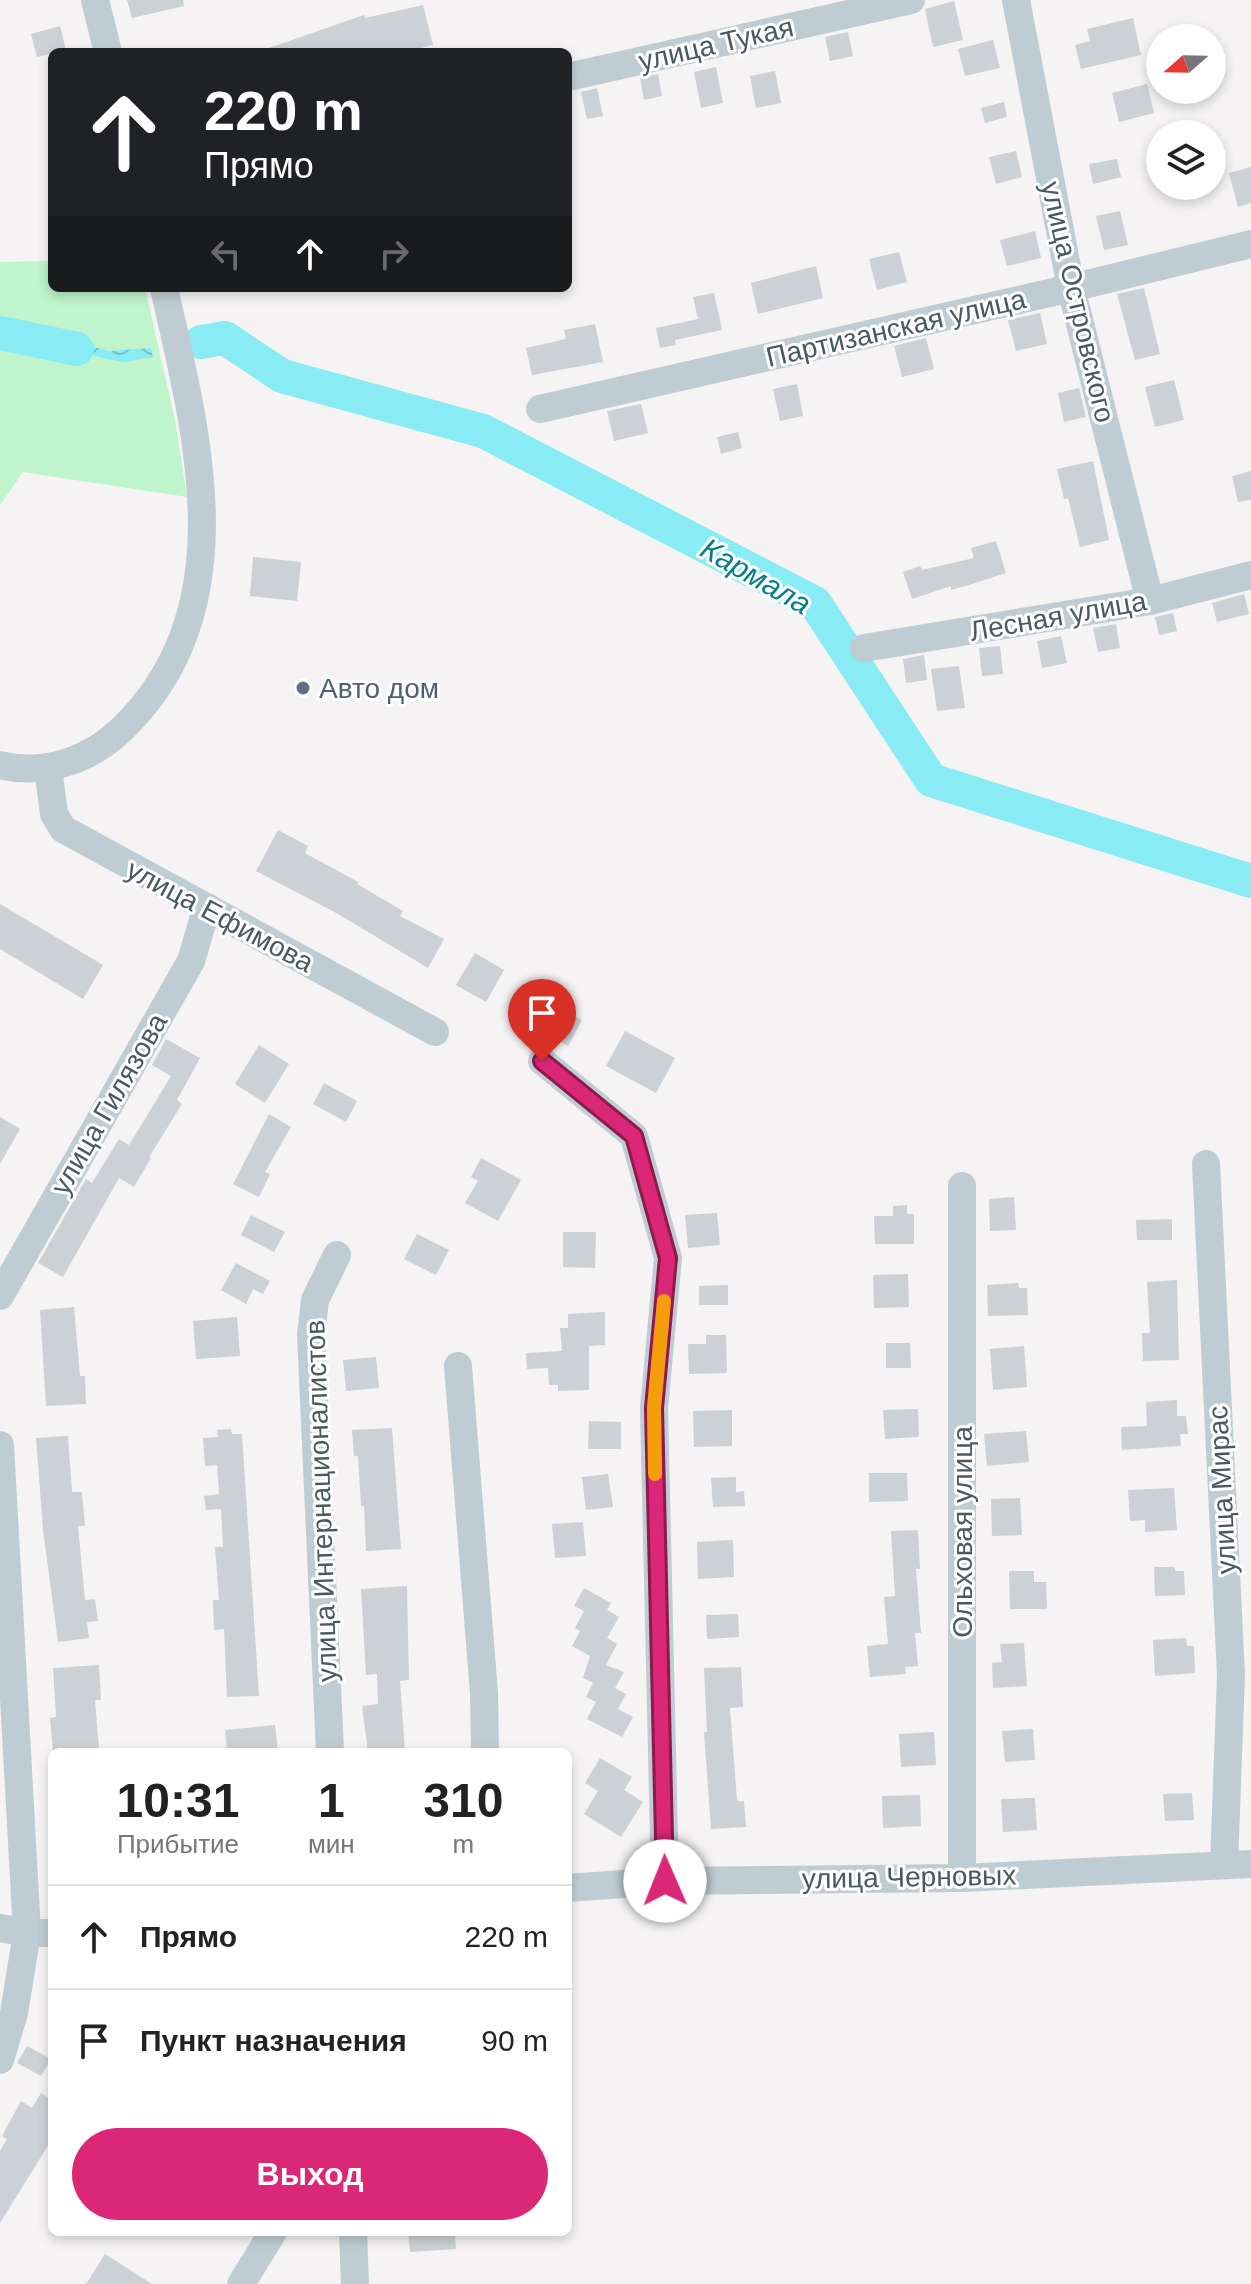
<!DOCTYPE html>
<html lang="ru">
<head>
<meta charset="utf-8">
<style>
  :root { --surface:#fff; --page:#f6f6f6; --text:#222; --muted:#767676; --line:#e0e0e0; --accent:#db2777 }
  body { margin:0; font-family:Helvetica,sans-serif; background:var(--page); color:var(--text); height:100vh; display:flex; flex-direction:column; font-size:30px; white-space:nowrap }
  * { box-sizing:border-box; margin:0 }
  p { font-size:26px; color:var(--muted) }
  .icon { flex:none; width:44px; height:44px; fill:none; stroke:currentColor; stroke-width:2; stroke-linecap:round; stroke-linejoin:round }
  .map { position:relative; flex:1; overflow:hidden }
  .details { position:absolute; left:48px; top:1748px; width:524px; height:488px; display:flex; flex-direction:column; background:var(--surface); border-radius:12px; box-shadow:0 4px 12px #0003 }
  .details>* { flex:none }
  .guide { position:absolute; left:48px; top:48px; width:524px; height:244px; border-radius:12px; box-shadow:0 4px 12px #0003; background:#202124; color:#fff; overflow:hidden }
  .needle { width:52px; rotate:250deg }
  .buttons { position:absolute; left:1146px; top:24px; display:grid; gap:16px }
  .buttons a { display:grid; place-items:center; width:80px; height:80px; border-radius:50%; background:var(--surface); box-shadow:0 4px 12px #0003; font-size:40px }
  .pin { position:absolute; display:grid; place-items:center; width:68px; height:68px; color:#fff; margin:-82px -34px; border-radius:50% 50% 50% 0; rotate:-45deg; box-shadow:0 0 8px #0007 }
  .pin .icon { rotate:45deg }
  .me { position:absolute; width:88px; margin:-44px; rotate:359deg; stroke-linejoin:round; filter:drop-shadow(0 0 6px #0008) }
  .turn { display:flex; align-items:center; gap:28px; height:168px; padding:0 24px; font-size:36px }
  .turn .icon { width:104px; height:104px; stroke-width:2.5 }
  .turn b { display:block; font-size:56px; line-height:68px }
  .lanes { display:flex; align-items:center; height:76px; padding:0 24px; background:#0003; justify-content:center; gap:40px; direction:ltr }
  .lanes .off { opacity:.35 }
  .eta { display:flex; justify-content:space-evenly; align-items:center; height:136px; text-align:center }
  .eta b { font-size:48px; font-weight:700; line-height:56px }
  .primary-button { display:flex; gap:16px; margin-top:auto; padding:16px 24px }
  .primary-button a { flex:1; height:92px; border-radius:48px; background:var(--accent); color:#fff; font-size:32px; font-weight:700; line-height:92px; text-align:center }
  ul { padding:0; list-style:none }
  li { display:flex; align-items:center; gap:24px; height:104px; padding:0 24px; border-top:2px solid var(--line) }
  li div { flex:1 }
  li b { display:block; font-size:30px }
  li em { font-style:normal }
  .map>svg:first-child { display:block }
</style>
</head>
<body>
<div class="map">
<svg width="1251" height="2284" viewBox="0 0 1251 2284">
  <defs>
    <pattern id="water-waves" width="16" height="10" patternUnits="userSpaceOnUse" patternTransform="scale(2)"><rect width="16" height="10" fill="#89ecf5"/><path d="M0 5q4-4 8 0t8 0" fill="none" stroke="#72c2ca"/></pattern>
  </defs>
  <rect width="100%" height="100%" fill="#f5f3f3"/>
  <path fill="#bff4cd" d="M52 261V288H145L175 420 187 497 23 472 0 505V262Z"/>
  <path fill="url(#water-waves)" d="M0 324 39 332 109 351 151 348 153 357 123 362 34 344 23 332 10 340 0 338Z"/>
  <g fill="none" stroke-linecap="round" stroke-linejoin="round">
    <g stroke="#89ecf5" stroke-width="34">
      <path d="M0 333 77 349"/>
      <path d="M201 342 225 338 282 376 483 431 815 603 931 780 1251 881"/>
    </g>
  </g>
  <g fill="#ccd1d5">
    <path d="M127 0H183L184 6 132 18Z"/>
    <path d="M954 1 963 40 933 47 925 9Z"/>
    <path d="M423 5 433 45 403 52H267L266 49 364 15 365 18Z"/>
    <path d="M1133 18 1141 55 1081 69 1075 45 1090 41 1087 29Z"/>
    <path d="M60 26 66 50 37 57 31 34Z"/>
    <path d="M848 32 853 56 830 61 825 37Z"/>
    <path d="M993 40 1000 68 965 76 958 49Z"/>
    <path d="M716 67 723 103 701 108 694 72Z"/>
    <path d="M775 71 781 103 756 108 750 76Z"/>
    <path d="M658 74 662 96 644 100 640 78Z"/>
    <path d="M1147 84 1154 113 1119 122 1112 93Z"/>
    <path d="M597 88 603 116 587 119 581 92Z"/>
    <path d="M1004 102 1007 117 985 123 981 108Z"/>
    <path d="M1016 151 1022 177 996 184 989 157Z"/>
    <path d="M1117 159 1121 177 1093 184 1089 164Z"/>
    <path d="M1251 167V203L1238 207 1229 173Z"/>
    <path d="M1120 211 1128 245 1104 250 1096 216Z"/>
    <path d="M1035 231 1041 258 1007 266 1000 240Z"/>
    <path d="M899 252 907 282 877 290 869 259Z"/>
    <path d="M816 266 823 298 758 314 751 283Z"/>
    <path d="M1144 288 1160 354 1135 360 1117 294Z"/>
    <path d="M714 293 722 330 675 340 676 345 660 348 656 328 698 319 693 297Z"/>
    <path d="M1040 313 1047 344 1016 351 1008 320Z"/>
    <path d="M595 324 603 362 532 375 526 348 566 339 564 330Z"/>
    <path d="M926 338 934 369 902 377 894 346Z"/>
    <path d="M1174 380 1184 420 1155 427 1145 387Z"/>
    <path d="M797 384 803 416 780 421 773 389Z"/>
    <path d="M1079 388 1086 417 1064 422 1058 393Z"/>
    <path d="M641 404 648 433 614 441 607 411Z"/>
    <path d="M738 432 742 448 721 454 717 437Z"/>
    <path d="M1093 461 1109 540 1080 547 1068 498 1064 499 1057 469Z"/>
    <path d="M1251 471V500L1238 502 1232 476Z"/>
    <path d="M996 541 1006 573 969 585 951 590V586L912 599 903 572 920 566 922 570 974 558 971 548Z"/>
    <path d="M253 557 301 562 297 601 250 596Z"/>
    <path d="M1244 594 1249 614 1217 622 1212 603Z"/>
    <path d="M1173 613 1177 631 1159 635 1155 617Z"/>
    <path d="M1116 624 1120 648 1098 652 1093 628Z"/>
    <path d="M1061 636 1067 663 1042 668 1037 641Z"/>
    <path d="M1000 646 1003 674 982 676 979 648Z"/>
    <path d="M924 655 927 680 906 683 903 659Z"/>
    <path d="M959 666 965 708 937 711 931 669Z"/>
    <path d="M278 830 308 846 305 853 358 882 357 884 403 911 400 916 444 939 428 968 340 915 256 871Z"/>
    <path d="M0 904 103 965 83 999 0 949Z"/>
    <path d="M475 953 504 970 486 1002 456 985Z"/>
    <path d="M544 999 582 1020 568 1046 530 1026Z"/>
    <path d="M625 1031 675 1058 656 1093 606 1066Z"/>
    <path d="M166 1039 200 1058 177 1100 182 1104 149 1157 151 1158 134 1187 119 1178 63 1277 38 1263 86 1179 92 1183 119 1139 129 1145 171 1076 152 1065Z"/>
    <path d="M259 1045 289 1064 265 1103 235 1084Z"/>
    <path d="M324 1083 357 1101 346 1122 313 1104Z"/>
    <path d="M269 1114 291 1127 265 1172 270 1174 259 1197 233 1184Z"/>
    <path d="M0 1117 20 1129 0 1164Z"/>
    <path d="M481 1158 521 1180 498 1221 465 1203 478 1181 471 1177Z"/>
    <path d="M1014 1197 1016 1230 990 1231 989 1199Z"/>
    <path d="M907 1205V1214H914V1244H875L874 1216H893V1206Z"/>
    <path d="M717 1213 720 1245 688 1248 685 1215Z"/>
    <path d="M251 1215 285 1232 274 1252 241 1235Z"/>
    <path d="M1172 1219V1240H1137L1136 1220Z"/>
    <path d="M563 1232H596L595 1268 563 1267Z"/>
    <path d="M417 1234 449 1250 436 1275 404 1259Z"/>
    <path d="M236 1263 270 1281 263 1294 253 1289 246 1304 221 1290Z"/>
    <path d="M908 1274 909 1307 874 1308 873 1275Z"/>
    <path d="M1177 1280 1179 1360 1143 1361 1142 1333H1150L1147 1282Z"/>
    <path d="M1018 1283 1019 1288H1027L1028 1315 988 1316 987 1285Z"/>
    <path d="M728 1285V1305H699V1286Z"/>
    <path d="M74 1307 80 1376H85L86 1404 46 1406 40 1310Z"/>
    <path d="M605 1312V1345L589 1346V1390L558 1391V1385H549L548 1368 527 1369 526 1353 562 1351 560 1328H568V1314Z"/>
    <path d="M237 1317 240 1356 196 1359 193 1321Z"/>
    <path d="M706 1335H726L727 1373 689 1374 688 1344H706Z"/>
    <path d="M886 1343H910L911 1368H886Z"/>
    <path d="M1024 1346 1027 1387 993 1390 990 1349Z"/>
    <path d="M376 1357 379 1388 346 1391 343 1360Z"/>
    <path d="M1177 1400V1416H1186L1188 1434H1180L1181 1446 1122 1450 1121 1427 1147 1426 1146 1402Z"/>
    <path d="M918 1409 919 1437 885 1439 883 1410Z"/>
    <path d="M732 1410V1446L694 1447 693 1411Z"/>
    <path d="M589 1421 621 1422V1449H588Z"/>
    <path d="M392 1428 401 1549 366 1551 364 1506H361L358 1456H354L352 1430Z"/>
    <path d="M231 1429 232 1434H242L259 1696 227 1697 224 1629 214 1630 213 1600H219L215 1547H223L221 1509 206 1510 204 1496 219 1494 217 1465 205 1466 203 1438 218 1437 217 1430Z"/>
    <path d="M1026 1431 1029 1462 987 1466 984 1434Z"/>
    <path d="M68 1436 72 1492H82L85 1526H78L85 1600 95 1599 98 1621 87 1622 89 1638 58 1642 43 1530 36 1438Z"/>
    <path d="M869 1473H907L908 1501 869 1502Z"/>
    <path d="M608 1474 613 1507 586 1510 582 1477Z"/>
    <path d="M736 1477V1492L744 1491 745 1506 713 1507 711 1478Z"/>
    <path d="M1174 1488 1177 1530 1145 1532V1520L1130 1521 1128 1490Z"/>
    <path d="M1020 1498 1022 1535 992 1536 991 1499Z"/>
    <path d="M583 1522 586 1556 555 1558 552 1524Z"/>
    <path d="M918 1530 920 1569H916L921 1633H915L918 1666 905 1667 906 1674 870 1677 867 1646 888 1644 884 1597 895 1596 891 1531Z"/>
    <path d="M733 1540 734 1577 698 1579 697 1542Z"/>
    <path d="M1154 1567H1175V1571H1184L1185 1595 1155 1596Z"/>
    <path d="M1009 1571H1034V1582H1046L1047 1609H1010Z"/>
    <path d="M407 1586 409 1680 400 1681 405 1752H368L362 1706 378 1704 377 1674 366 1675 361 1589Z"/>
    <path d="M584 1588 611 1603 607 1610 619 1617 607 1638 617 1644 606 1665 624 1672 615 1688 626 1694 618 1709 633 1717 622 1737 587 1719 596 1702 586 1697 593 1683 583 1678 590 1656 572 1646 580 1631 575 1628 584 1611 574 1606Z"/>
    <path d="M738 1614 739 1637 707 1639 706 1615Z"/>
    <path d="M1186 1638 1187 1646H1194L1195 1673 1155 1676 1153 1640Z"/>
    <path d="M1024 1643 1027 1686 993 1688 992 1663 1002 1662 1000 1644Z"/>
    <path d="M99 1665 101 1700H95L99 1749 53 1752 50 1718 56 1717 53 1668Z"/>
    <path d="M741 1667 743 1707 730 1708 737 1801H744L746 1827 711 1829 704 1732H707L704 1668Z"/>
    <path d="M275 1725 278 1752H227L225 1730Z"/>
    <path d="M1033 1729 1035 1760 1005 1762 1002 1731Z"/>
    <path d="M934 1732 936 1765 901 1767 899 1734Z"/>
    <path d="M600 1758 632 1777 624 1790 643 1802 621 1837 584 1814 598 1791 585 1783Z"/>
    <path d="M1192 1793 1194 1820 1165 1821 1163 1794Z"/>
    <path d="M920 1795 921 1826 883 1828 882 1796Z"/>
    <path d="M1035 1798 1037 1830 1003 1832 1001 1799Z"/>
    <path d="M27 2046 51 2059 41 2076 17 2063Z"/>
    <path d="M41 2093 52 2100V2139L0 2223V2151L7 2139 2 2136 21 2101 32 2108Z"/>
    <path d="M408 2232H455L456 2249 410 2252Z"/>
    <path d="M105 2254 152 2284H86Z"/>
  </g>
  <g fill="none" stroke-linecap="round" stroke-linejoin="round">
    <g stroke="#c0ccd3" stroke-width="28">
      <path d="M95 0 108 52"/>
      <path d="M1016 0 1071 288 1150 601"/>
      <path d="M568 77 911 0"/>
      <path d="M540 409 1071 288 1251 244"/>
      <path d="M864 648 1150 601 1251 575"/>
      <path d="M0 765C44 776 90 760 122 729 246 610 197 434 164 288"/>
      <path d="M48 768 54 814 63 829 435 1032"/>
      <path d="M542 1061 634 1136 668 1258 654 1408 665 1881"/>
      <path d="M1206 1164 1231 1675 1224 1865"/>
      <path d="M962 1186V1878"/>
      <path d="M0 1296 191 961 207 907"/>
      <path d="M458 1366 484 1693 485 1752"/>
      <path d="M0 1445 27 1933 14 2013 0 2060"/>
      <path d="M330 1752 311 1335 315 1300 337 1255"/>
      <path d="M568 1888 665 1881 962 1878 1251 1864"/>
      <path d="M0 1928 27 1933H52"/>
      <path d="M353 2232 355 2284"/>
      <path d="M241 2284 273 2232"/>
    </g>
  </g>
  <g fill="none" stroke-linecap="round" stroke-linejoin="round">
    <g stroke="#8e194d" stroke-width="20">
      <path id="route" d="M542 1061 634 1136 668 1258 654 1408 665 1881"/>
    </g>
    <use href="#route" stroke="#db2777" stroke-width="14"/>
    <path stroke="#f59e0b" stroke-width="14" d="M655 1474 654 1408 664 1301"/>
  </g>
  <circle fill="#5c6f8a" stroke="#fff" stroke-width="3" cx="303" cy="688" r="8"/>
  <g text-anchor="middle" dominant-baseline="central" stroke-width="6" stroke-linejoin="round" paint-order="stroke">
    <g font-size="28" fill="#485962" stroke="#fff">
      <text transform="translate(716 44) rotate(-13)">улица Тукая</text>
      <text transform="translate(1078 302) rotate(77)">улица Островского</text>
      <text transform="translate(896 328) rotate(-13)">Партизанская улица</text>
      <text transform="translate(1058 616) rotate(-10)">Лесная улица</text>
      <text transform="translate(220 916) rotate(28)">улица Ефимова</text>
      <text transform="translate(109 1104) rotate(-60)">улица Гилязова</text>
      <text transform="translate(1222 1490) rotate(-93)">улица Мирас</text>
      <text transform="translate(321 1501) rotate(-92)">улица Интернационалистов</text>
      <text transform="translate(962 1532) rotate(-90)">Ольховая улица</text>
      <text transform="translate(909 1877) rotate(-1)">улица Черновых</text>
    </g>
    <g font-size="28" fill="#4e5e75" stroke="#fff" text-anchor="start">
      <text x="319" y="688">Авто дом</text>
    </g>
    <g font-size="30" font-style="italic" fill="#057e8a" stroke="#fff">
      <text transform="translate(756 576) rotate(30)">Кармала</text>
    </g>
  </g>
</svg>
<div class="buttons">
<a><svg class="needle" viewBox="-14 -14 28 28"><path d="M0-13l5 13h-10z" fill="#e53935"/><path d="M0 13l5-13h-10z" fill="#767676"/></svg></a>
<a><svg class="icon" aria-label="layers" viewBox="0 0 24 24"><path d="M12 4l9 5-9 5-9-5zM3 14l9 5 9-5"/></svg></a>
</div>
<div class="pin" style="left:542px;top:1061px;background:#d93025"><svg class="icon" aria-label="arrive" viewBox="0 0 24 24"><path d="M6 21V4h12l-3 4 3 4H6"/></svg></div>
<svg class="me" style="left:665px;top:1881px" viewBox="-20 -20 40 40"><circle r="19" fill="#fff"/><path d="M0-13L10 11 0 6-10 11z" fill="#db2777"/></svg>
<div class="guide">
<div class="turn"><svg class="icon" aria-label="ahead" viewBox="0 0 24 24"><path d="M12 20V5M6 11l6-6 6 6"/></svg><div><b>220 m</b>Прямо</div></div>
<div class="lanes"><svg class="icon off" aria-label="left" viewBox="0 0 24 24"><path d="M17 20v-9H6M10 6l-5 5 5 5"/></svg><svg class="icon" aria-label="ahead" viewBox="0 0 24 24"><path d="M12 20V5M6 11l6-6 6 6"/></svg><svg class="icon off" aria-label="right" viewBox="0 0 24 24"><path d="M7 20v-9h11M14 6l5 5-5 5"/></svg></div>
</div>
<section class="details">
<div class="eta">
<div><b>10:31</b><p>Прибытие</p></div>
<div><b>1</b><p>мин</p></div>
<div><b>310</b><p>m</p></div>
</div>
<ul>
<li><svg class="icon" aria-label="ahead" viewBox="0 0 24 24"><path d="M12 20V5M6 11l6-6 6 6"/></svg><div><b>Прямо</b></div><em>220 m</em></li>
<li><svg class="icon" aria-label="arrive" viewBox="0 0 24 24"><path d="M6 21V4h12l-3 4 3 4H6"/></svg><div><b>Пункт назначения</b></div><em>90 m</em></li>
</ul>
<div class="primary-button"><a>Выход</a></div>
</section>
</div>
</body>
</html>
